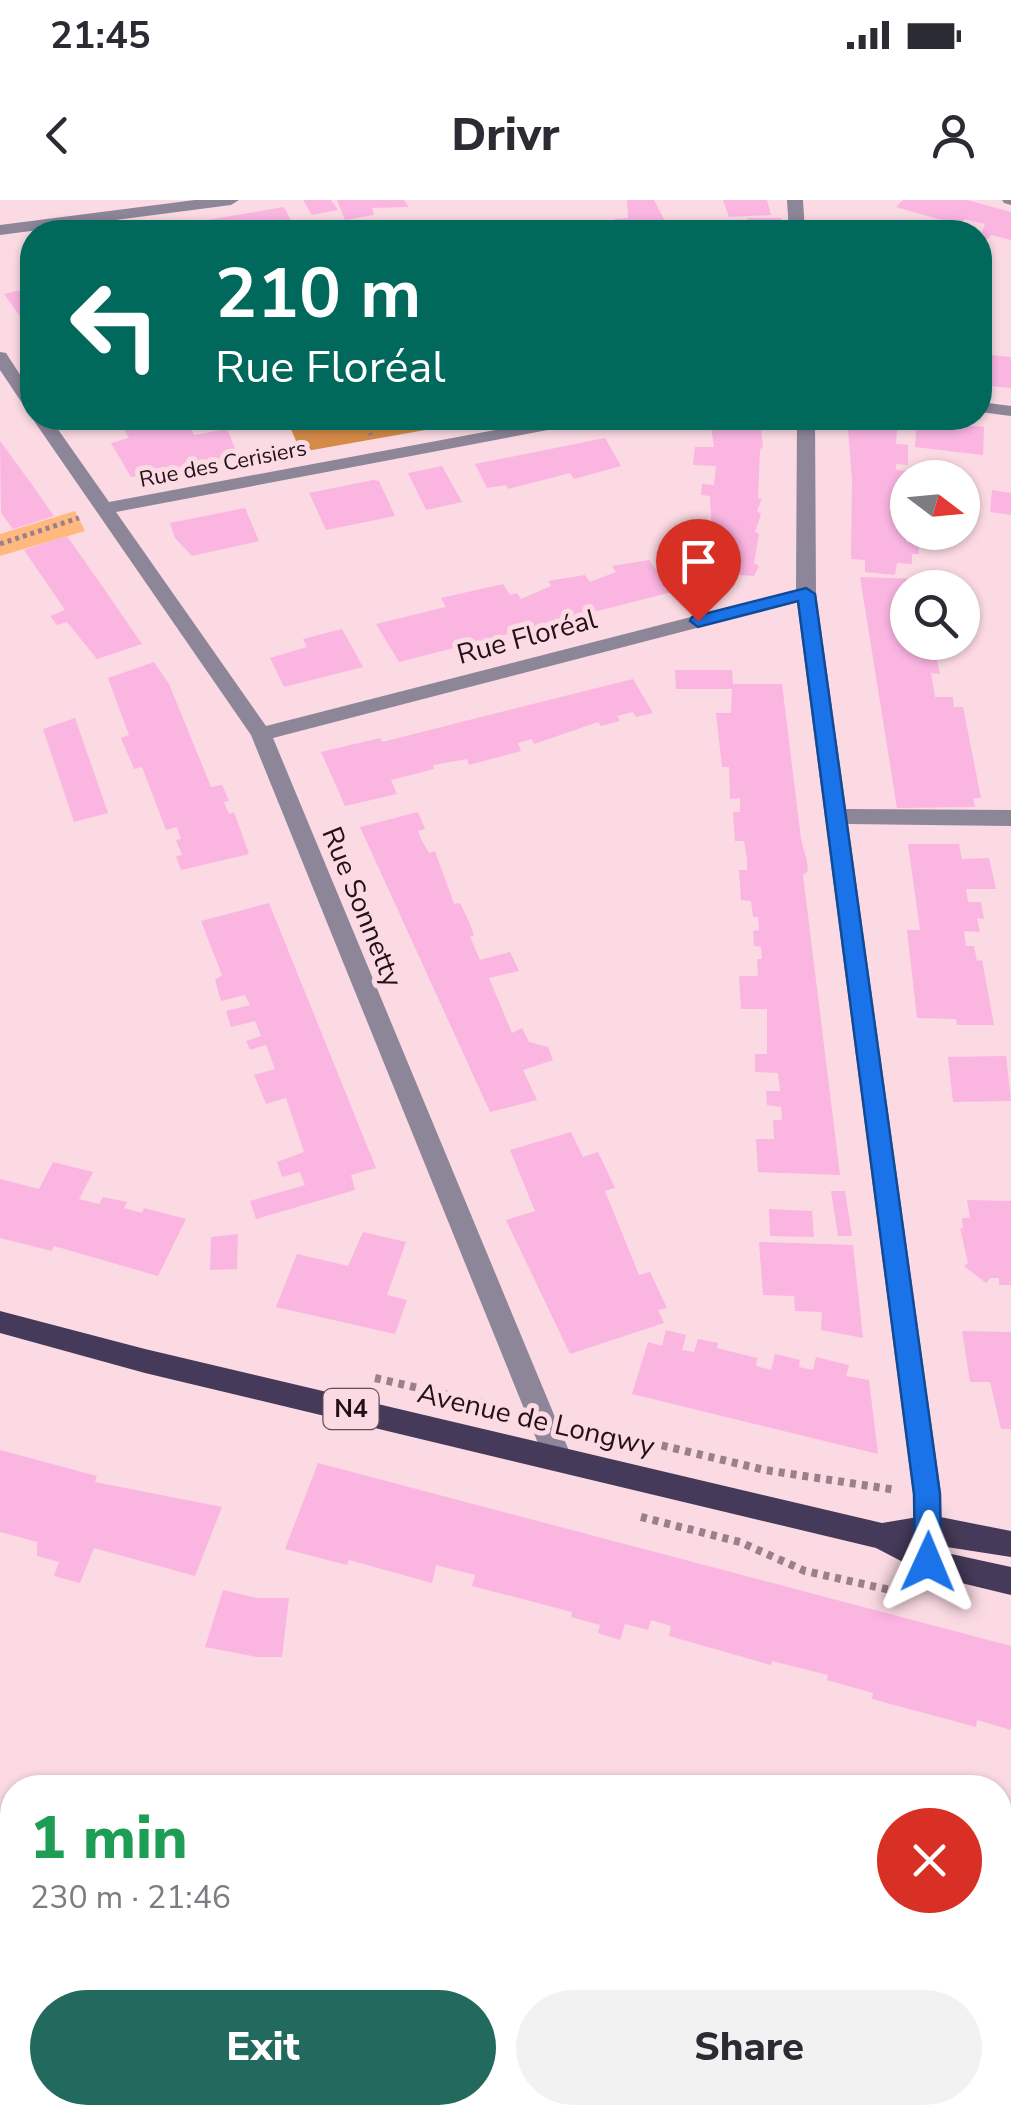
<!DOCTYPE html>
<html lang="en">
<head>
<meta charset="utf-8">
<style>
  :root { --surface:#fff; --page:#f2f2f3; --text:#2b2b33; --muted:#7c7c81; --accent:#236a5e }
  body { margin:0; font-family:"Nunito Sans",sans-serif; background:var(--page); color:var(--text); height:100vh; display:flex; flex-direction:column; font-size:38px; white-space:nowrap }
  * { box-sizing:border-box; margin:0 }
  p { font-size:32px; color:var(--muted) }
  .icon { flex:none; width:55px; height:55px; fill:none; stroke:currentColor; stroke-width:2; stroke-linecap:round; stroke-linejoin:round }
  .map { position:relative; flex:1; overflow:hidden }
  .sheet { position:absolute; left:0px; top:1575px; width:1012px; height:350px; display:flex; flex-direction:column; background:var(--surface); border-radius:40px 40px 0 0; box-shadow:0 2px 8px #0004 }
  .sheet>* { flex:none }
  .hud { position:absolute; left:20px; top:20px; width:972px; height:210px; border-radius:40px; box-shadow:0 2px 8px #0004; background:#00695c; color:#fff; overflow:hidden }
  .needle { width:65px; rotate:106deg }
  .controls { position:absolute; left:890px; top:260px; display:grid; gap:20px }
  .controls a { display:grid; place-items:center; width:90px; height:90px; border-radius:50%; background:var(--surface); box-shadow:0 2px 8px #0004; font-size:50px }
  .pin { position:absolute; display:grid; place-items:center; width:85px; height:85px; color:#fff; margin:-102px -42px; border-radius:50% 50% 50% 0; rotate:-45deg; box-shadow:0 0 10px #0007 }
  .pin .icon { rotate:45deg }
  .me { position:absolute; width:110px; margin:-55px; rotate:1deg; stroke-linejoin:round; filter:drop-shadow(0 0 8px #0008) }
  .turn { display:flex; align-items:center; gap:35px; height:210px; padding:0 30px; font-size:45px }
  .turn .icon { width:130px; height:130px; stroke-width:2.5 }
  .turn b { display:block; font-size:70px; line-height:85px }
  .round { display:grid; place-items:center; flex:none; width:105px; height:105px; border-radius:52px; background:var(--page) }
  .headline { display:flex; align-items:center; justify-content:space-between; height:170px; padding:0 30px }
  h1 { font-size:60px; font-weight:800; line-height:75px; color:#1e9e55 }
  .cta { display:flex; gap:20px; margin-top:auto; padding:20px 30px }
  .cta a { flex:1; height:115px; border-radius:60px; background:var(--accent); color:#fff; font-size:40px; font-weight:800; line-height:115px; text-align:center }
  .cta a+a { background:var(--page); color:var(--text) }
  .status { display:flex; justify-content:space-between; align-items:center; height:70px; padding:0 50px; background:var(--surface); direction:ltr }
  .status svg { height:28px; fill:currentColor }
  header { display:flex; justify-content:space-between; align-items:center; height:130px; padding:0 30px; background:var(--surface); font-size:45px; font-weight:800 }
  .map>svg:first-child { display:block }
</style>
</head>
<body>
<div class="status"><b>21:45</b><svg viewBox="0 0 49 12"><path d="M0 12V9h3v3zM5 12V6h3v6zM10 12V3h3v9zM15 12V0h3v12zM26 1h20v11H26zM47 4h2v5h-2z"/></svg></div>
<header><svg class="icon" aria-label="back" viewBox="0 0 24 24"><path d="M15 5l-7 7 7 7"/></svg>Drivr<svg class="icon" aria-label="person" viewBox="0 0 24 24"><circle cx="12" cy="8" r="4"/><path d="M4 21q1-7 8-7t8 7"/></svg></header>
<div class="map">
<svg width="1011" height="1925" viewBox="0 0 1011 1925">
  <rect width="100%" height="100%" fill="#fbdae3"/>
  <path fill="#ffb97f" d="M75 311 85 331 0 356V334Z"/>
  <path fill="#d58b48" d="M286 218H493L301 252Z"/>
  <g fill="#fab5e1">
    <path d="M303 0H331L338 10 312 15Z"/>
    <path d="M337 0H404L409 7 372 8 374 15 345 20Z"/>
    <path d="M627 0H654L665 21 607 27 615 19 628 18Z"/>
    <path d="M723 0H767L771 15 729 17Z"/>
    <path d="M903 0H967L1011 12V40L991 35 988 39 980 37 985 24 972 21 965 19 959 25 896 7Z"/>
    <path d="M284 7 295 29 273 32H168L166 27Z"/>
    <path d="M747 18H781L785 32H749Z"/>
    <path d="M146 22 148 32H81V30Z"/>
    <path d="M32 78V119L24 122 4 94 26 89 19 81Z"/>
    <path d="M980 154 1011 157V188L980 185Z"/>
    <path d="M95 218H186L194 235 227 229 238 256 131 277 111 243 129 238 123 228 116 222 101 226Z"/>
    <path d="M847 218H898L896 244 908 245V265L896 264V270L930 273V278H908V292L896 291V299L903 300V312L897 311V321L907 323 906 342 918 343 919 354H912V364L897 363 895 375 865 372V360L851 359 852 279Z"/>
    <path d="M917 221 984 227 983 255 915 247Z"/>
    <path d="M711 227 761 230 763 246 760 250 758 298 762 299 757 311 761 314 755 332 759 334 754 363 759 366 754 376 702 372 707 383 399 462 376 424 446 407 441 398 503 384 510 395 517 393 521 399 551 386 548 381 585 375 590 382 616 372 612 366 649 360 659 374 678 369 681 356 694 358 695 345 706 346 708 338H712L710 296 701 295 702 284 714 285 716 266 693 265 695 247H714Z"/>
    <path d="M605 238 621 266 574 279 570 273 508 289 506 285 487 288 475 264Z"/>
    <path d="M0 241 30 282 54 316 13 329 1 313Z"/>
    <path d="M442 266 462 302 426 310 408 273Z"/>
    <path d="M373 280 379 281 395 316 326 330 309 293Z"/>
    <path d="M992 290 1011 293V315L990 312Z"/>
    <path d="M245 308 259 341 192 356 175 338 170 323Z"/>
    <path d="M67 336 102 386 142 444 97 459 67 422 57 425 50 416 65 410 24 350Z"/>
    <path d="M860 377 921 379 923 388H908V442H933L940 474 931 473 935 497H953L954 507H963L981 598H973L975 607 897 608Z"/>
    <path d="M342 429 363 467 284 487 270 458 307 447 303 439Z"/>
    <path d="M154 462 169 484 211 587 222 585 229 601 224 602 229 614 234 612 249 654 181 670 176 656 182 655 176 640 181 639 177 627 166 630 142 567 134 569 121 538 129 535 108 478Z"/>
    <path d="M675 470H732L733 484H782L801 639 807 662 808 671 803 675 840 975 758 972 756 939H774L773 920H782L781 907 767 905 766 891H780L778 873 755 872V854H767V809H741L739 776H758L757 759H762L761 747 754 746 753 731 759 730 758 717H753L751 701 741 700 739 670H747V659L744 641H735L733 612H740V598L730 599 729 567H722L716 513H731L732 489H676Z"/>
    <path d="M633 479 653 513 636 517 633 512 617 516 620 521 601 526 598 522 534 544 532 539 518 543 521 551 469 565 467 559 433 565 434 569 391 580 397 594 345 606 321 552 380 538 382 542Z"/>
    <path d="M75 518 108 613 74 622 43 529Z"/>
    <path d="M418 612 425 629 418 631 422 641 429 653 435 651 454 704 460 703 469 722 474 735 470 737 480 760 510 752 519 771 489 778 512 833 522 828 529 842 548 847 553 860 523 870 537 900 490 912 360 627Z"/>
    <path d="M908 644H959L962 659 989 658 996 689H966L968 702H981L984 719 977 718 980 732 964 731 966 746H974L977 761 982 760 994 825H957L956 819 917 818 907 730H920Z"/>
    <path d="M269 703 376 968 351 975 355 990 256 1019 250 1001 305 985 300 972 282 977 277 962 304 952 286 898 266 904 254 875 275 869 266 845 250 850 246 841 261 836 255 821 231 827 226 811 250 805 245 795 221 801 215 780 222 775 201 721Z"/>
    <path d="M1006 856 1011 901 953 902 948 857Z"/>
    <path d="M571 932 583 957 598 952 615 988 605 991 639 1075 650 1072 667 1108 658 1110 664 1123 570 1154 506 1020 535 1011 510 950Z"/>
    <path d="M53 962 93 972 79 999 99 1004 103 997 127 1002 124 1008 142 1013 144 1008 186 1019 158 1076 54 1046 52 1051 0 1038V979L39 989Z"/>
    <path d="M831 991H845L852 1036H838Z"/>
    <path d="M967 1000 1011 1001V1085H999V1078H990L986 1083 964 1066 968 1063 960 1028 963 1029 962 1018H970Z"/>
    <path d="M769 1009 812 1011 814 1037 770 1036Z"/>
    <path d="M363 1032 406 1042 387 1095 407 1100 395 1134 276 1107 297 1054 348 1066Z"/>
    <path d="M238 1034 237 1069 210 1070 211 1037Z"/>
    <path d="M759 1042 853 1045 863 1138 821 1130 822 1112 795 1111 794 1096 763 1095Z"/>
    <path d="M666 1130 686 1135 682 1150 694 1152 698 1139 718 1143 717 1148 757 1158 756 1166 771 1170 775 1154 800 1160 799 1167 813 1170 816 1157 849 1165 846 1176 869 1180 878 1254 632 1194 648 1142 662 1146Z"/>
    <path d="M962 1131 1011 1132V1229H1001L990 1182H970Z"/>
    <path d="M0 1250 97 1276 95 1282 222 1307 195 1376 94 1348 80 1383 54 1376 59 1362 37 1356V1342L0 1332Z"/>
    <path d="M318 1263 1011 1446V1530L977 1520 976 1527 872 1499 873 1493 827 1480 828 1475 772 1461 771 1465 669 1436 671 1426 651 1420 648 1430 625 1424 620 1440 598 1433 600 1425 571 1417 572 1412 472 1386 475 1375 436 1365 432 1383 349 1360 347 1365 285 1349Z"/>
    <path d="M223 1390 257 1398H289L282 1457H257L205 1447Z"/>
    <path d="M464 1912H591L588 1925H491L463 1916Z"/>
  </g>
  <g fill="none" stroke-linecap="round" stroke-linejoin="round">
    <g stroke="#9a8088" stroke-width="5" stroke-dasharray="4 4" stroke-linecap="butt">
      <path d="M364 218 371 235"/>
      <path d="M0 344 79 318"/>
    </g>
    <g stroke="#9a8088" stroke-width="8" stroke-dasharray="6 6" stroke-linecap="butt">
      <path d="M375 1178 505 1208"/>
      <path d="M580 1226 765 1270 896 1290"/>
      <path d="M641 1317 740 1342 805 1371 917 1396"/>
      <path d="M769 1912 772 1925"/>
    </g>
    <g fill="#8c8698" fill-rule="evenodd">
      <path d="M195 0H239L231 5 0 35V25Z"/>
      <path d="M787 0H803L805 32H789Z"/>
      <path d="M1002 0H1011V5L1004 3Z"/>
      <path d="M0 152 6 153 32 193V210L26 209 0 170Z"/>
      <path d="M980 202 1011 206V216L980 212Z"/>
      <path d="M32 218H50L109 302 559 218H594L585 223 116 312 266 526 796 390 797 218H815L816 394 846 609 1011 610V626L848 624 941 1294 942 1362 938 1372 928 1375 918 1372 914 1362 913 1294 797 402 273 538 572 1258 568 1267 558 1271 548 1267 544 1258 251 535Z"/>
      <path d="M430 1912H464L460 1925H426Z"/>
    </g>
    <path fill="#453a59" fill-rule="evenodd" d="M0 1111 145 1149 882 1323 930 1315 1011 1331V1357L921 1343 933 1350 1011 1367V1395L928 1375 876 1348 145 1173 0 1133Z"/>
  </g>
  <path fill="#1a73e8" stroke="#114b97" stroke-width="2.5" d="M806 388 815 394 940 1294 941 1362 937 1371 928 1375 919 1371 915 1362 914 1294 798 401 698 427 690 421 692 417Z"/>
  <g text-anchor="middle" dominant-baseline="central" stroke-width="10" stroke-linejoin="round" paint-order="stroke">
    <g font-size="22" fill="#231117" stroke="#fbdae3">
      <text transform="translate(223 264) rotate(-11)">Rue des Cerisiers</text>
    </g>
    <rect fill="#fbdae3" stroke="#644d54" stroke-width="2.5" x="323.5" y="1189" width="55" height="40" rx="8"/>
    <g font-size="25" font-weight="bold" fill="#231117">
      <text x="351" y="1209">N4</text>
    </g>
    <g font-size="28" fill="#231117" stroke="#fbdae3">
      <text transform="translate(527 437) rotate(-15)">Rue Floréal</text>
      <text transform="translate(362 707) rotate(68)">Rue Sonnetty</text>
      <text transform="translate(536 1220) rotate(13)">Avenue de Longwy</text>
    </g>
  </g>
</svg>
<div class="controls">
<a><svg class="needle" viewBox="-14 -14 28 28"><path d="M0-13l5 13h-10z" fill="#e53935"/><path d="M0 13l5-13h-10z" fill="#7c7c81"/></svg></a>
<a><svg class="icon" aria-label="search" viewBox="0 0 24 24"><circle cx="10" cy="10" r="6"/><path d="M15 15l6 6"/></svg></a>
</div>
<div class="pin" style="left:698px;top:421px;background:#d93025"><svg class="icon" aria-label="arrive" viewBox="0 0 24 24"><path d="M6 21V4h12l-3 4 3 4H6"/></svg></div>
<svg class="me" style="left:928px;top:1362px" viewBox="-20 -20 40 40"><path d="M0-17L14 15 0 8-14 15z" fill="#1a73e8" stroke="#fff" stroke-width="4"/></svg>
<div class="hud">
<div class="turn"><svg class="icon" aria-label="left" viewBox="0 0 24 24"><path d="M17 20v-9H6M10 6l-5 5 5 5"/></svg><div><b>210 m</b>Rue Floréal</div></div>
</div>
<section class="sheet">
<div class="headline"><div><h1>1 min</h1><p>230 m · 21:46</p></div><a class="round" style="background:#d93025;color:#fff"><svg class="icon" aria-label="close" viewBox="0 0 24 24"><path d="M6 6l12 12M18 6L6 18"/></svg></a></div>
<div class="cta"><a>Exit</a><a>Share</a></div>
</section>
</div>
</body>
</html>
